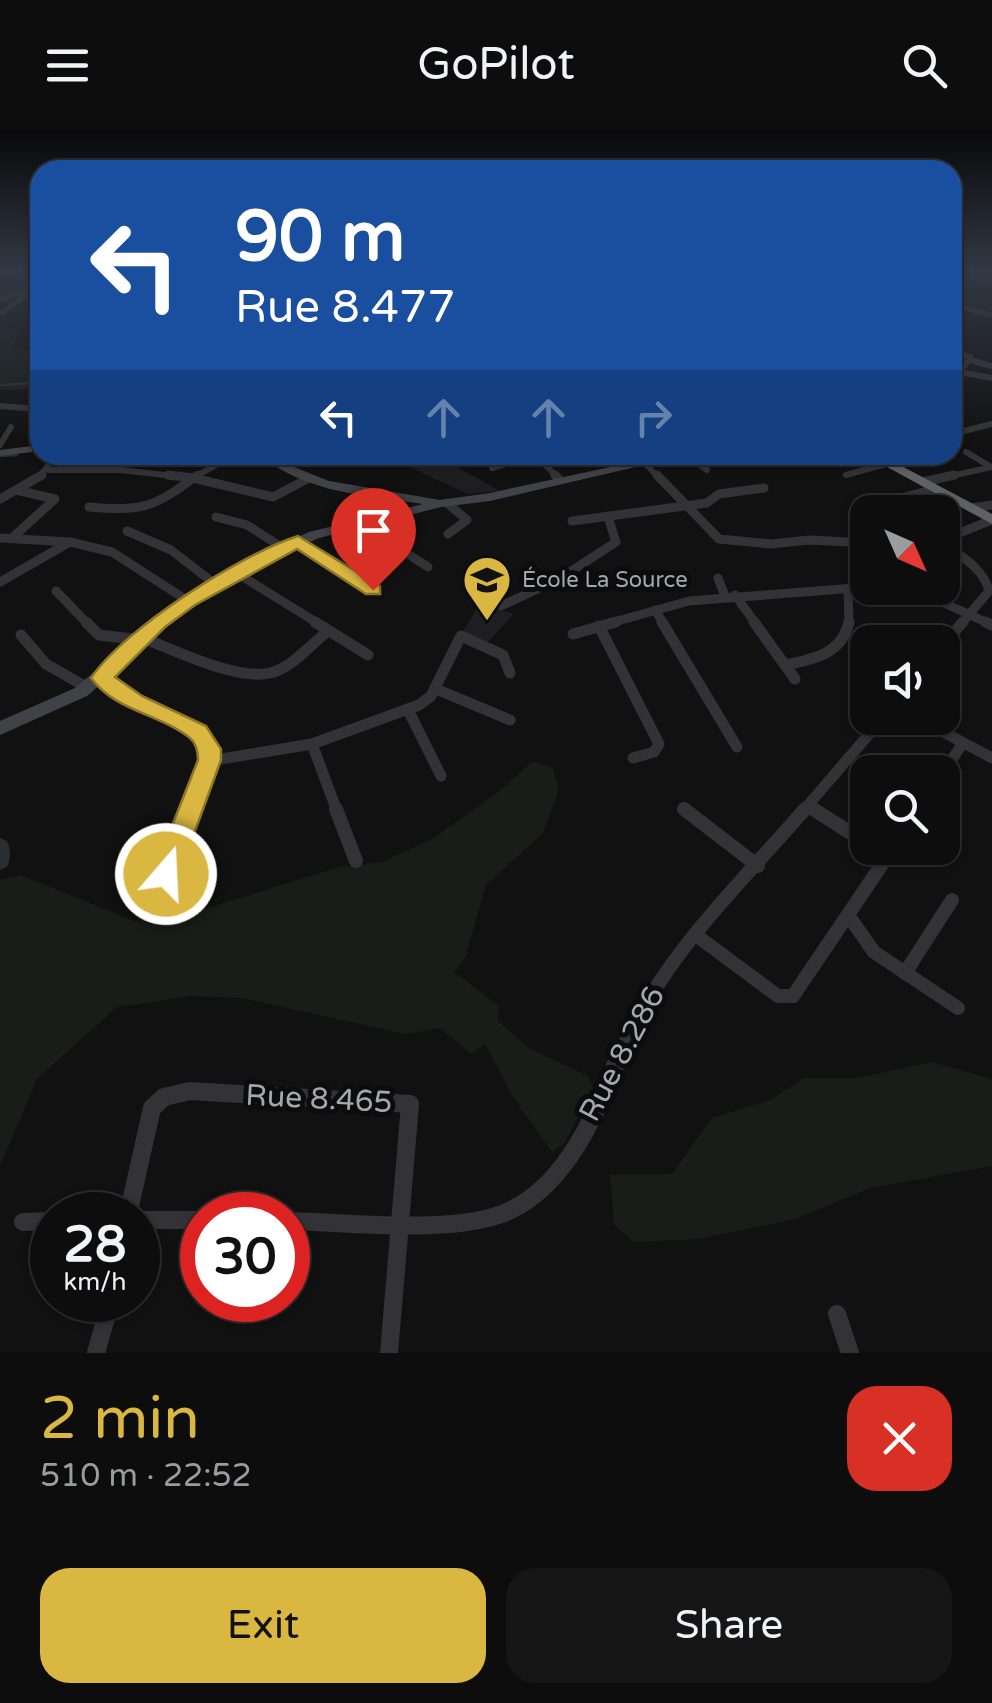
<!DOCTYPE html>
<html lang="en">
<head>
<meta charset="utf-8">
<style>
  :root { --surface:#0d0d0e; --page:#161617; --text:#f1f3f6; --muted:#9a9c9e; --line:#2d2d2e; --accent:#dab741 }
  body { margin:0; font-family:"Varela Round",sans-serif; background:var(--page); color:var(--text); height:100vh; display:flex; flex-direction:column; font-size:38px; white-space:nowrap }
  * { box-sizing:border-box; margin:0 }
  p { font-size:32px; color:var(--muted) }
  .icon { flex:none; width:55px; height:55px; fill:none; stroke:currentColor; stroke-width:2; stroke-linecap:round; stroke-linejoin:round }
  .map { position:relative; height:1223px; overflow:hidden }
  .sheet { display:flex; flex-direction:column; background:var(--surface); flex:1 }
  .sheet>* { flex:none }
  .guide { position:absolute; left:30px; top:30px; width:932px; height:305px; border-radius:30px; box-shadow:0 2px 8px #0004,0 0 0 2px var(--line); background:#1a4fa0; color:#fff; overflow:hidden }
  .needle { width:65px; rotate:135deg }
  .fabs { position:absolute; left:850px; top:365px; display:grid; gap:20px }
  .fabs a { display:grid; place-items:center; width:110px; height:110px; border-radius:20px; background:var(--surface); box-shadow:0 2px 8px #0004,0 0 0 2px var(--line); font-size:50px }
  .speed { position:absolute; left:30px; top:1062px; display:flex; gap:20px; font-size:50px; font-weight:700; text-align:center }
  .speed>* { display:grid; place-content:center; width:130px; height:130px; border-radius:50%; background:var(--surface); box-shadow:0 2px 8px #0004,0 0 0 2px var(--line); line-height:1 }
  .speed small { font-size:25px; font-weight:400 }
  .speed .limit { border:15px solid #d22; background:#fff; color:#111 }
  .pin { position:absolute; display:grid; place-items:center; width:85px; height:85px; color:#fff; margin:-102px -42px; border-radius:50% 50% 50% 0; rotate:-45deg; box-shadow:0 0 10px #0007 }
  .pin .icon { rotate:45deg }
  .me { position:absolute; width:110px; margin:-55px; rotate:19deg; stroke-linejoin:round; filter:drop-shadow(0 0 8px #0008) }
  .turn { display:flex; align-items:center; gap:35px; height:210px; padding:0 40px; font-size:45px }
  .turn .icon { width:130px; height:130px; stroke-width:2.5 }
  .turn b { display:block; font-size:70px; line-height:85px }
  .lanes { display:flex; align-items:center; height:95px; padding:0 40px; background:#0003; justify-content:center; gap:50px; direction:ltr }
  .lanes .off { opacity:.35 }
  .round { display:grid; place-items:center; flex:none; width:105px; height:105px; border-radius:30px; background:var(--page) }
  .overview { display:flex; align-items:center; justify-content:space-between; height:170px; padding:0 40px }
  h1 { font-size:60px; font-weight:600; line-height:75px; color:var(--accent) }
  .cta { display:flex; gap:20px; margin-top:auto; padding:20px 40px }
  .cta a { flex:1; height:115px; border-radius:30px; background:var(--accent); color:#111; font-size:40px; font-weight:600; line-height:115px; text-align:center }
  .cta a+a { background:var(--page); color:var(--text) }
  header { display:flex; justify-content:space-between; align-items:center; height:130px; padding:0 40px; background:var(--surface); font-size:45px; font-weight:600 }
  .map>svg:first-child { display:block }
</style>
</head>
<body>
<header><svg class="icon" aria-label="menu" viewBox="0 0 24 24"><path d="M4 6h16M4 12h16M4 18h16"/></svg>GoPilot<svg class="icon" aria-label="search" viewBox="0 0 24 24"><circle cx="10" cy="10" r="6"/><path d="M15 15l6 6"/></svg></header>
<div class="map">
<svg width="992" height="1223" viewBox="0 0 992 1223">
  <rect width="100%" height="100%" fill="#111112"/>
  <g fill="#1e1d1f">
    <path d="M432 325H435L500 361 468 364 411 338Z"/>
    <path d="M479 474 514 484 488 512 463 502Z"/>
  </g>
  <g fill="#181d19">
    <path d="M0 195 18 200 13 219H40V259L0 260Z"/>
    <path d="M533 631 553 638 559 660 543 703 486 755 465 828 454 842 499 876 498 891 529 918 588 946 593 958 564 1014 552 1022 515 970 485 914 471 924 440 898 406 904 241 868 192 866 117 877 37 949 0 1036V750L21 745 134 791 198 781 339 737 382 732 432 709 498 662Z"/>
    <path d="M932 932 992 949V1036L870 1058 796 1089 699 1109 633 1112 614 1094 610 1045 672 1044 712 988 770 970 804 948H858Z"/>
  </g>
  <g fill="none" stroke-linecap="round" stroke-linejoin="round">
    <g stroke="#292e34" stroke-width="2.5">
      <path d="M0 255 40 253"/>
      <path d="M0 326 17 325"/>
    </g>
    <path fill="#292e34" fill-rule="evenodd" d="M0 708 7 711C11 720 11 729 7 737L0 740Z"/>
    <g stroke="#333337" stroke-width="5">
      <path d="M0 145H40"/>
      <path d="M967 147 992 153"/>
      <path d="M952 157 974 142"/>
      <path d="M0 170 40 155"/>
      <path d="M952 175 992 185"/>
      <path d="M2 183 29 162"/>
      <path d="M952 221 971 227 966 233"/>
      <path d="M971 230 982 233"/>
    </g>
    <g stroke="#333337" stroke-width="6">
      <path d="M968 231 959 242 992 248"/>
      <path d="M973 231 992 236"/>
      <path d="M0 276 40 279"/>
      <path d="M952 304 992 294"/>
      <path d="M0 315 11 297"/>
      <path d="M966 322 991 337"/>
      <path d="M139 325 142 330 168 326"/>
      <path d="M536 325 558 348"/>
      <path d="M637 325 659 348"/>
      <path d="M686 325 707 340"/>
      <path d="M492 338 536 325"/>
      <path d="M49 340H121L191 348"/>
      <path d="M846 345 886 334"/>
      <path d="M38 348 57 325"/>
      <path d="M193 348 234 325"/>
      <path d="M942 348 992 337"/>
    </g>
    <g stroke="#333337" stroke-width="9">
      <path d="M168 345 193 348"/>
      <path d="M198 345 193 348 273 367 309 348"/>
      <path d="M555 345 559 349"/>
      <path d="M657 345 719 409 771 414 809 410 868 413"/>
      <path d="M923 352 954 345"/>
      <path d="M0 369 42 345"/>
      <path d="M447 373 467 390 448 404"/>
      <path d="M870 376 931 360"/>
      <path d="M89 377C138 381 154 379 193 348"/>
      <path d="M971 378 992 375"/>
      <path d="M216 387 247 395 283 418"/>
      <path d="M572 391 707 373 719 364 764 358"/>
      <path d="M359 392 428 437"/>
      <path d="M127 401 171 420 215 454"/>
      <path d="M0 408 70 412 112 422 188 471"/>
      <path d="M12 408 55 369 16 360"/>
      <path d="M942 410 992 390"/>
      <path d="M298 412 373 460"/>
      <path d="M942 412C960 426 983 437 989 461L961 494"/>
      <path d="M235 442 319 494"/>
      <path d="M718 448 725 466"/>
      <path d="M0 452 70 412"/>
      <path d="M848 458 849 494"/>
      <path d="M911 458 990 494"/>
      <path d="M56 461 88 494"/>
      <path d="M735 465 756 494"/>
      <path d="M501 476 559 449 616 412 608 387"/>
      <path d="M655 480 664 494"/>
      <path d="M607 494 689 471 868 457"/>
    </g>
    <g stroke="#333337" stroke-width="11">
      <path d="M86 492 99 505 141 510"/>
      <path d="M315 492 368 525"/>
      <path d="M662 492 737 617"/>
      <path d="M754 492 795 549"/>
      <path d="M985 492 992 495"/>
      <path d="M599 496 659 614 654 622 633 628"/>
      <path d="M573 504 616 492"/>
      <path d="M21 505 46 534 88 558"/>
      <path d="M143 508C174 520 237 551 270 543 292 538 310 515 327 502"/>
      <path d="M942 516 963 492"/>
      <path d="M785 535C814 529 842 524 849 492"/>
      <path d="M102 548 134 571 198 602 210 619 190 681"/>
      <path d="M436 559 510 590"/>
      <path d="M408 580 441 646"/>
      <path d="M917 588 992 628"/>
      <path d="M312 614 337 681"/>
      <path d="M209 631 312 614 419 575 431 566 461 506 503 525 510 543"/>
      <path d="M942 644 963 613"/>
      <path d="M809 676 817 681"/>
      <path d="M803 681 883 588"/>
    </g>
    <g stroke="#333337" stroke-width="14">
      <path d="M336 679 356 731"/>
      <path d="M684 679 758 736"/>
      <path d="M813 679 868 714"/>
      <path d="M166 744 191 679"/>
      <path d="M848 785 874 822 958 878"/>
      <path d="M697 806 778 866H793L893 718"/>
      <path d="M905 843 952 770"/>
      <path d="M622 920C662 827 740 754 805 679"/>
    </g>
    <g stroke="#333337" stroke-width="18">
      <path d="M128 1085 152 978 164 967 190 961 410 974 389 1223"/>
      <path d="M138 1090H202"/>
      <path d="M288 1091C348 1092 458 1106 511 1080 571 1051 599 975 623 917"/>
      <path d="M23 1092 52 1091"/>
      <path d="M837 1184 850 1223"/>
      <path d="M96 1223 111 1170"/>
    </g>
    <g fill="#414247" fill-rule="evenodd">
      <path d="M40 315V321L0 326V320Z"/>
      <path d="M261 325H275L289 335 329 351 440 370 490 363 666 325H687L490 371 441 377 319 408 267 431 193 474 87 566 0 605V591L75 558 183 468 257 425 309 402 423 374C369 366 304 363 261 325Z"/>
    </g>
    <path fill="#5f6167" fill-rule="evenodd" d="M865 325H881L992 384V394Z"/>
  </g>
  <linearGradient id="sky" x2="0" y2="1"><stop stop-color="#09090a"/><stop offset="0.45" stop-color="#323844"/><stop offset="1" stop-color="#323844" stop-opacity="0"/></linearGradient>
  <rect width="992" height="313" fill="url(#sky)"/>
  <path fill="#dab741" stroke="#8e772a" stroke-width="2.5" d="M298 406 380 456V464H366L297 419 195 475 165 497 115 547 142 566 206 596 221 619V630L176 753 166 756 157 753 153 744 198 630C198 622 197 614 190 608 160 584 115 581 91 548 124 499 241 424 298 406Z"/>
  <defs>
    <g id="school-pin" transform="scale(2.5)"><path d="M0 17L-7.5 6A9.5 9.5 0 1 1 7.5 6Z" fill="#dab741" stroke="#0c0c0d"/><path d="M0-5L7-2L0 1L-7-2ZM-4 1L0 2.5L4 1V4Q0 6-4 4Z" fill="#111"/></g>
  </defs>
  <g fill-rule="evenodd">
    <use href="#school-pin" x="487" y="450"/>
  </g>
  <g text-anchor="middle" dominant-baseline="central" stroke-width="10" stroke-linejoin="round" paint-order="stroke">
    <g font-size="22" fill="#a4a7b1" stroke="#0c0c0d" text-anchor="start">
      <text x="522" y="450">École La Source</text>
    </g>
    <g font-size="30" fill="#a4a7b1" stroke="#0c0c0d">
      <text transform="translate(622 924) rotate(-62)">Rue 8.286</text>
      <text transform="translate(319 969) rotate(3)">Rue 8.465</text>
    </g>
  </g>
</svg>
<div class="fabs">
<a><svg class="needle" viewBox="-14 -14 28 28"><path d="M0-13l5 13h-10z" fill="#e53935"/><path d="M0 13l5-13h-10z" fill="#9a9c9e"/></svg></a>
<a><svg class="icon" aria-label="sound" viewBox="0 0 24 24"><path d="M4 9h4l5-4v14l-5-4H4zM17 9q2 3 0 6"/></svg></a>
<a><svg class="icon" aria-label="search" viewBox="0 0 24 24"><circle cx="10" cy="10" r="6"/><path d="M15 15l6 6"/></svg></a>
</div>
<div class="speed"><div>28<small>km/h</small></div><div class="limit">30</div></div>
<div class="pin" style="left:373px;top:460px;background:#d93025"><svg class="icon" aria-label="arrive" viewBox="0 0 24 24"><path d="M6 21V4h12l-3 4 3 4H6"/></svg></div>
<svg class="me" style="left:166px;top:744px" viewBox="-20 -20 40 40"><circle r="17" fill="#dab741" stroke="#fff" stroke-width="3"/><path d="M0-11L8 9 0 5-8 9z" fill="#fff"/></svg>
<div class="guide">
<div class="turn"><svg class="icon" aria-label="left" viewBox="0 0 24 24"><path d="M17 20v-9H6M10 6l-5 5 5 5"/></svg><div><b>90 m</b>Rue 8.477</div></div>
<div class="lanes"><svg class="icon" aria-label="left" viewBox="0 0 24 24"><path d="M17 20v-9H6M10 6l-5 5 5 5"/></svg><svg class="icon off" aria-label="ahead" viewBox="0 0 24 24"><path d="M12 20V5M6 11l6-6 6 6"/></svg><svg class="icon off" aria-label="ahead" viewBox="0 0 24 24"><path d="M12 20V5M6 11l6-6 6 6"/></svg><svg class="icon off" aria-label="right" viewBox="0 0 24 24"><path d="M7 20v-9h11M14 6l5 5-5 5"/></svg></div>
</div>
</div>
<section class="sheet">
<div class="overview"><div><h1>2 min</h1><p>510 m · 22:52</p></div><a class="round" style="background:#d93025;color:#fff"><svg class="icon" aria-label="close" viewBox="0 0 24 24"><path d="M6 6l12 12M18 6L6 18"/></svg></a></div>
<div class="cta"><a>Exit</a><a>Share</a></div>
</section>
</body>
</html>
